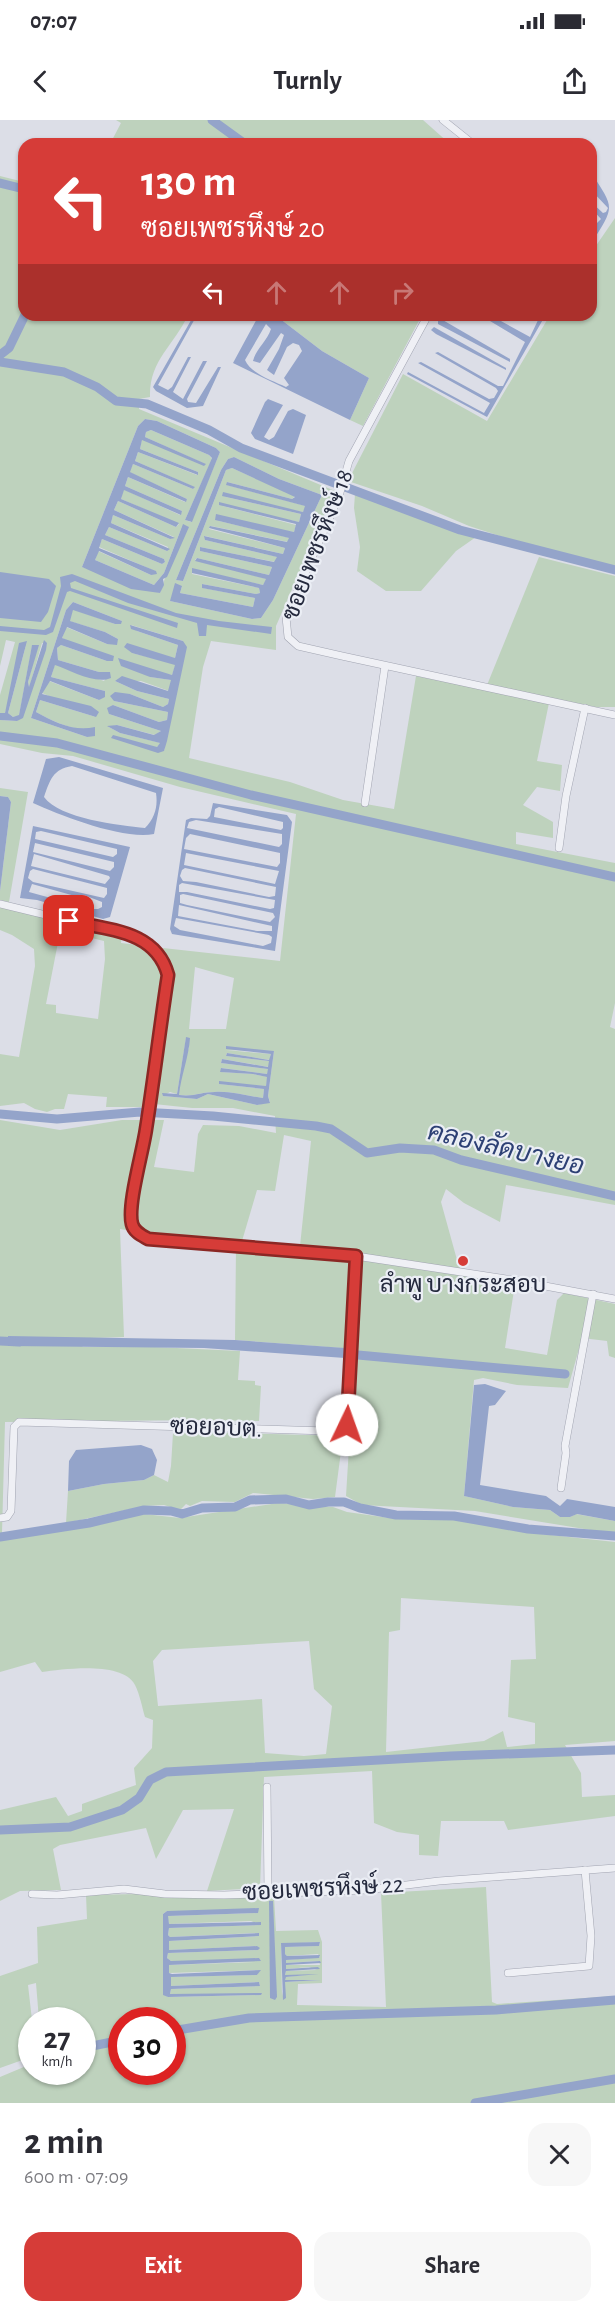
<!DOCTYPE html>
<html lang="en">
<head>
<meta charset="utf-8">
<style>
  :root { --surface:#fff; --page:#f7f7f7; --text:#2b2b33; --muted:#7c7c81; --accent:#d63c38 }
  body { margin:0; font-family:"Alegreya Sans",Sarabun,sans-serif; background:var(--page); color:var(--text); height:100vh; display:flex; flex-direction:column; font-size:22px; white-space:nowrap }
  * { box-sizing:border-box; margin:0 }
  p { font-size:20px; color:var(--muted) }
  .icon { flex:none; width:33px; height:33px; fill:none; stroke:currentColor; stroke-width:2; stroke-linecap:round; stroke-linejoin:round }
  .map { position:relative; height:1983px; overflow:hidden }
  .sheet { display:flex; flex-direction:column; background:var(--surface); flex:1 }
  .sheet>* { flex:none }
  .top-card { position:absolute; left:18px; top:18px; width:579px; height:183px; border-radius:18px; box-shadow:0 2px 4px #0004; background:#d63c38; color:#fff; overflow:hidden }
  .speed { position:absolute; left:18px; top:1887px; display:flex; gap:12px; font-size:30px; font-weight:700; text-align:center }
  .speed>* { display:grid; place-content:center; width:78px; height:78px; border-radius:50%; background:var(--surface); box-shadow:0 2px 4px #0004; line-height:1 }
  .speed small { font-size:15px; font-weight:400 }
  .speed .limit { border:9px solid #d22; background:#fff; color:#111 }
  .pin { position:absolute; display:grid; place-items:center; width:51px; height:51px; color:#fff; margin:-26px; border-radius:12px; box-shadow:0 3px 9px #0006 }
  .me { position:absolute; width:66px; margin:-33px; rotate:3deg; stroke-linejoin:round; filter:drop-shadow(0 0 4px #0008) }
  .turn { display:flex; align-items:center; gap:21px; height:126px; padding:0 24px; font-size:27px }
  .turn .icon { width:78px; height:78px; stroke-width:2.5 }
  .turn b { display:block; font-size:42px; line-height:51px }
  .lanes { display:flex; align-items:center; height:57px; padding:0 24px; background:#0003; justify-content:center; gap:30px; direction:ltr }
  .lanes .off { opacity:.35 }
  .round { display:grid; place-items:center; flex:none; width:63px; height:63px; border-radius:18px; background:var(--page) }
  .overview { display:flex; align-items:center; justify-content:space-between; height:102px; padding:0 24px }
  h1 { font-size:36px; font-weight:700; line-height:45px }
  .cta { display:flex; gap:12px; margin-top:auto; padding:12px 24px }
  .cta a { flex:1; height:69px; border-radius:18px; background:var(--accent); color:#fff; font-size:24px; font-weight:700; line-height:69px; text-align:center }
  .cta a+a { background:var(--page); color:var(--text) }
  .status { display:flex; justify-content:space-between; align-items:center; height:42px; padding:0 30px; background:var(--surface); direction:ltr }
  .status svg { height:16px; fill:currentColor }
  header { display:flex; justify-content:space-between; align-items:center; height:78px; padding:0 24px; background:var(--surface); font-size:27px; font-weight:700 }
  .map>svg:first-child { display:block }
</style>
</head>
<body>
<div class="status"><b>07:07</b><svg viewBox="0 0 49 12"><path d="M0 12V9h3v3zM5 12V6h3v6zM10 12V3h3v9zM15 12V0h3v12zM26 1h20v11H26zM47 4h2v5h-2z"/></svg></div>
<header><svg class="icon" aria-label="back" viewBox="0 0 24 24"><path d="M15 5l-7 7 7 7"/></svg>Turnly<svg class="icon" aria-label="share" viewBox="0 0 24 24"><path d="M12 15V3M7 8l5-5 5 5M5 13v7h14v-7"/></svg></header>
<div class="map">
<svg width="615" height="1983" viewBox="0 0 615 1983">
  <rect width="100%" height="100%" fill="#dcdee7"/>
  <g fill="#bed2bd" fill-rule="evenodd">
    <path d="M116 0H423L450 24H131L127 22 125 24H110L121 3Z"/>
    <path d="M0 56 24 62V195H188C174 226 149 240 150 277L139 279V289L335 371 276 506V530L211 521 203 547 189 638 290 662 343 680 394 689 416 556 549 583 537 641 562 645 560 671 537 667 523 685 553 702V718L516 712V724L615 743V883L610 907 615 909V1085L506 1065 500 1102 464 1083 446 1069 441 1082 459 1147 515 1164 505 1228 547 1235 557 1180 564 1173 615 1184V1238L609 1236 607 1221 582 1218 568 1268 517 1265 483 1258 474 1260 464 1376 513 1387 550 1390 560 1397H570L576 1394 615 1401V1414L475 1391 362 1385 346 1376 355 1229 235 1220 236 1129 300 1126 311 1021 284 1015 275 1071 257 1070 242 1121 147 1117 137 1105 126 1110 120 1109 124 1217 90 1218 82 1227H155L240 1231 238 1260 255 1261V1265L261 1266 259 1301 202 1300 5 1302 2 1413H0V1000L60 1010 122 1000H164L154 1047 194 1052 198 1014 203 1005 239 1006 276 1013 275 996 233 988H192L154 984 173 852 163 828 280 841 296 694 180 667 73 636 42 633 0 624V600L17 601 36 559 47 523H42L29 569 28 562 38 525 32 526 19 596 13 597 8 593 27 521 5 593H0V575L15 522 6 520 0 546ZM145 299 157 301 216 328 220 332 191 402 185 400 212 339 209 335 151 310 146 312 145 317 205 344 142 319 140 329 198 352 197 355 138 332 135 341 194 367 193 369 133 344 129 352 187 379 185 382 128 357 125 366 182 391 180 395 123 369 121 379 179 404 176 407 118 381 114 390 174 417 170 419 113 395 111 403 168 427 167 431 109 407 105 415 164 439 165 442 162 444 102 419 99 427 155 451 151 455 98 431 95 440 154 465 164 453 183 404 160 473 82 447 138 306ZM234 337 279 359 322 375 273 480 261 498 252 499 170 481 182 466 180 473 253 487 255 478 203 468 202 464 256 474 260 473 259 468 192 454V449L263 465 267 459 195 440 197 438 269 455 272 447 200 431V427L275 442 278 437 205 420V416L283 434 285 428 209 409 211 406 288 422 290 418 215 400 294 412 296 405 219 385 299 402 301 394 222 376 303 392 306 386 227 365V362L292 379 295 376 232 348 226 350 183 461 176 460 221 350 228 339ZM73 482 122 501 115 504 73 489 69 501 105 512 118 519 107 524 66 507 62 518 107 541 61 525 57 528 58 540 99 552H110L104 561 55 544 51 557 105 571 99 580 49 561 42 573 96 597 40 580 36 592C54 602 74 612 95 608L87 617 31 598 66 490ZM131 505 183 521 164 631 157 627 161 623 120 613 109 607 117 605 155 615 161 611 109 594 113 585 159 602 167 600 168 592 114 581 130 574 163 587 168 584 169 579 137 571 115 561H141L169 571 172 560 150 557 165 554 172 555 176 544 132 533 175 538 178 525 137 511ZM195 847 234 858 226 909H189ZM186 918 189 928 185 936 178 975C195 977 200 972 215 972 231 971 247 976 263 978L264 969 219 964 266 966 268 957 253 954 221 952 222 948 267 954 269 949 221 943 222 939 269 947V941L226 936 227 933 270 940 271 934 226 930 274 931 268 976 270 982 257 985 208 974 197 979 163 976 170 972 177 974Z"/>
    <path d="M615 98V448L547 431 469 406 422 386 348 361 403 254 487 301 550 195H591V133Z"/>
    <path d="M275 195H422L363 306 350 300 369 258 322 231Z"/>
    <path d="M355 374 461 413 476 417 456 431 421 471H386L357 451 360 427 354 388Z"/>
    <path d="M539 437 615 456V587H596L487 565Z"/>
    <path d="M0 668 28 672 9 782 0 780V771L11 682 8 677 0 676Z"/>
    <path d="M0 786 62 802 46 884 56 885V893L98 899 105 839 104 821 75 814V808L122 815 121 823 147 826 161 845V868L143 987H106L107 977 68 974 64 989H55L47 992 35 989 24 983 0 986V934L19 937 35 846 34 829 12 815 0 810Z"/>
    <path d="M206 1312 343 1316 335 1377 313 1379 253 1373 235 1382 202 1381 190 1386 186 1384 180 1390 164 1385 145 1386 66 1403 68 1371 104 1364 144 1360 154 1355 168 1362 171 1346 173 1313Z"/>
    <path d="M278 1383 333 1387 347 1392 397 1399 463 1400 523 1412 615 1422V1621L565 1625 581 1653 582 1677 615 1675V1696L508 1710 504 1701H441L438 1736 419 1735V1715L397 1712 374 1703 372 1651 264 1657 260 1768 207 1771 234 1689 183 1690 156 1739 146 1708 60 1725 53 1729 61 1770 20 1771 0 1781V1690L56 1677 68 1696 82 1691V1684L136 1665 134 1648 152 1628 153 1600 145 1597C142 1587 140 1575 135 1565 123 1541 64 1549 42 1552L35 1542 0 1552V1420L144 1394 180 1398ZM401 1478 534 1487 536 1539 511 1540 508 1597 535 1603V1624L507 1627 503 1611 484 1621 386 1632 389 1512 400 1510ZM309 1521 314 1569 332 1586 326 1634 304 1636 265 1633 262 1579 158 1586 153 1541 162 1530Z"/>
    <path d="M486 1767 492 1882 497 1884 615 1876V1983H0V1957L31 1944 32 1952H82V1900H39L36 1863 28 1865 32 1900 31 1937 0 1948V1856L38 1843 37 1807 87 1799 86 1775 139 1774 177 1778 274 1777 276 1811 318 1810 322 1822V1863L298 1864 297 1885 386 1887 381 1773ZM167 1791 258 1793 167 1796 169 1804 251 1801 260 1805 169 1808 168 1815 170 1817 258 1813 259 1816 169 1821V1830L257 1826 258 1830 168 1833 167 1838 171 1841 256 1842 168 1845 169 1853 260 1850 257 1855 170 1857 171 1866 259 1862 260 1866 171 1869 170 1874 261 1875 168 1877 163 1874V1794ZM320 1822 319 1826 285 1827V1834L287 1836 318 1834 320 1837 286 1840V1843L319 1841 320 1845H286V1849L309 1847 317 1850 286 1851 285 1855H305L285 1857V1860H320L285 1862 282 1876 281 1824ZM122 1900H172V1952H122Z"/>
  </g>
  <g fill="#94a4ca" fill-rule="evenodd">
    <path d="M591 52C615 90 615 85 591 124V114L595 110 591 106V97L597 103 601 99 591 88V82L603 93 606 92 608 88 591 70Z"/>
    <path d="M194 195H197L158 265 168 270 172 267 188 237H191L173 272 183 279 203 241H207L187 279 188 282 196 283 218 247H221L203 286 187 288 156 271 153 267Z"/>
    <path d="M259 195H275L322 231 369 258 350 300 233 243ZM266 204 271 209C267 221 256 229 253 241L260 243 281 213 284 215 279 229 267 250 274 255 287 227 293 223 299 225 302 231 284 258 289 265 286 267C273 261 251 254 245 240Z"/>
    <path d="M480 195H490L530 217 539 198 534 195 545 196 487 297 407 254 408 252 484 293 490 283 418 243 421 242 489 279 494 278 498 271 496 268 435 233 438 232 498 266H503L525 222Z"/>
    <path d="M441 199 510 239V242L438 204V200Z"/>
    <path d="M434 207 506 248V250L436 214 431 210Z"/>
    <path d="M268 279 283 285 264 317 269 320 274 317 288 291 293 289 306 295 293 334 255 319 251 313 265 282Z"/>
    <path d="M145 299 157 301 216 328 220 332 192 402 185 400 212 338 209 335 151 310 146 312 145 317 206 344 204 346 142 320 140 329 198 352V355L138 332 135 341 195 367 193 369 133 344 130 352 187 379 186 382 128 357 125 366 182 391 181 395 124 370 121 379 179 403 176 407 118 381 114 390 175 418 170 419 113 395 111 403 170 429 167 431 109 407 105 415 164 439 165 442 162 444 102 419 99 428 156 451 157 454 151 455 99 431 95 440 154 465 164 453 183 404 189 407 167 457 163 459 164 465 160 473 131 469 82 447 138 306Z"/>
    <path d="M234 337 279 359 322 375 273 480 261 498 252 499 170 481 175 463 182 466 180 473 253 487 255 478 202 468V464L256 474 260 473 259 468 192 453V448L263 465 266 459 195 441 197 438 269 455 272 447 200 431V427L274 442 277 437 205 420 204 416 283 434 285 428 209 408 210 406 287 422 289 418 215 400 216 394 294 412 296 404 219 385V382L299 402 301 394 222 376 223 372 303 392 305 386 226 365 227 362 292 379 295 377 232 348 226 350 183 461 176 460 221 350 228 339Z"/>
    <path d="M0 452 49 459 56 466 48 492 41 502 0 498Z"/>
    <path d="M72 454 176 493 219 501 272 507 271 514 207 505 206 516H199L197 503 128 483 75 461 70 463 71 468 178 503 177 508 70 471 67 472 53 512 46 515 0 511V506L44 510 50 507 61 466 60 457Z"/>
    <path d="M73 482 122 501 121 504H115L73 490 70 501 105 512 118 519 117 525 107 524 67 507 62 518 114 536 113 541H107L61 525 57 528 58 540 99 552H110L111 558C95 565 70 550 55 545L51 557 105 571V577L99 580 50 561 42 574 91 586 99 592 96 597 40 580 36 592C54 602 74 612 95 607V616L87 617 31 598 66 490Z"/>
    <path d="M130 505 183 521 187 527 167 621 164 631 158 633 111 618 113 615 157 627 160 623 120 613 107 606 117 605 154 615 161 611 109 594 107 588 113 585 159 602 167 600 168 592 114 581 110 576 115 572 130 574 163 587 168 584 169 579 137 571 115 561 122 556 168 571 171 560 150 557 121 546 118 538 172 555 175 545 132 533 124 527 127 523 175 538 178 525 137 511 131 509Z"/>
    <path d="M44 520 47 523 46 530 23 598 17 601 0 600V593H5L19 523 27 521 8 593 13 597 19 595 32 525H39L28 562 29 567Z"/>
    <path d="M59 637 163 668 154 714C123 720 62 696 33 683L46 639ZM72 646 156 673C158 686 155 698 145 708 119 705 60 699 44 677 50 660 53 649 72 646Z"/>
    <path d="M0 676 8 677 11 682 0 771Z"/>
    <path d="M213 683 287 695 292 702 275 831 172 814 170 809 186 700 191 698 207 699 210 696ZM219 687 283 702V708L281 710 214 697 215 689ZM196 700 282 714V724L279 727 187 708 189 702ZM190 714 280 733V743L277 747 184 729 186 718ZM186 733 279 751 275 764 184 745ZM185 748 276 767 275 776 269 777 196 762 183 761 180 756 182 750ZM182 763 275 780 274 788 270 789 187 772H179V765ZM183 774 273 793 275 797 270 802 187 785 180 783V775ZM179 785 272 806V811H257L178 796ZM176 798 269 815 272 817 271 823 263 826 180 810 174 806Z"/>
    <path d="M33 706 130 727 110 797 103 799 37 780 20 778ZM41 711 117 729V734L113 737 35 719 36 712ZM35 723 114 742V747L110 751 33 732ZM34 734 109 756 110 758 105 764 31 746ZM33 749 107 768V774L104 778 33 762 28 758 30 751ZM32 764 75 776 84 775 102 782V787L98 789H91L29 772Z"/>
    <path d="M186 917 190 918C189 936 181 956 179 975 194 977 201 972 215 972 231 971 247 976 263 978L264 969 219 964V961L266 966 267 957 253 954 220 952 221 948 267 954 268 949 221 943 222 939 268 947 269 941 226 936 227 933 269 940 271 934 226 929V926L274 931 268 976 270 983 257 985 208 974 197 979 163 976 162 973 177 974Z"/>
    <path d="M8 1216 235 1220 345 1228V1238L204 1228 8 1226Z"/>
    <path d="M485 1264 506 1271 495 1285 489 1286 480 1365 546 1376 560 1386 567 1379 615 1387V1401L577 1394 570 1397H560L550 1390 513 1387 464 1376 474 1265Z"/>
    <path d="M141 1325 152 1329 157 1340 154 1355 144 1360 104 1364 68 1371 69 1341 76 1330Z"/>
    <path d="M269 1781H273L277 1877 275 1880 270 1878Z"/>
    <path d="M259 1788 258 1793 168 1796 169 1804 261 1802V1805L169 1808 168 1815 170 1817 259 1813V1816L169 1821V1830L257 1826 260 1828 258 1830 168 1833 167 1838 171 1841 259 1838 261 1841 169 1845V1853L172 1854 261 1850 257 1855 171 1857V1866L259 1862 260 1866 171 1869 170 1874 262 1873 261 1875 168 1877 163 1875V1794L167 1791Z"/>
    <path d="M320 1822 319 1826 285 1827V1834L287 1836 320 1835 319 1838 286 1840V1843L320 1841 321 1843 286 1845V1849L318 1847 320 1849 286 1851 285 1855 319 1854 286 1857 285 1860H321L285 1862 286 1878 283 1880 281 1823Z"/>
  </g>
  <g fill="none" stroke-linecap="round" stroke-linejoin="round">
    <g stroke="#94a4ca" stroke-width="9">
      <path d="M212 0 245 24"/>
      <path d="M0 63 24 69"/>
      <path d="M0 235 9 228 25 195"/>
      <path d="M0 242 64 252 97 267 116 281 147 284 209 310 241 328 460 410 615 450"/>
      <path d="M0 616 57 623 251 675 615 757"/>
      <path d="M0 994 57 999 140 992 213 996 316 1006 331 1009 367 1033 400 1028 434 1030 461 1040 615 1076"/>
      <path d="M0 1221 20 1222"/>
      <path d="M358 1235 565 1254"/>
      <path d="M0 1417 89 1403 144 1390 171 1391 182 1394 202 1388 235 1387 250 1380 286 1379 309 1385 328 1382H344L360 1388 396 1395 454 1396 528 1409 615 1416"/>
      <path d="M0 1710 70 1707 122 1690 139 1678 150 1660 166 1652 451 1636 615 1630"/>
      <path d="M172 1911 249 1898 496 1890 615 1880"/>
      <path d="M82 1928 122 1920"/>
      <path d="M475 1983 615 1959"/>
    </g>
    <g stroke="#a1a4b1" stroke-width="8">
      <g id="street">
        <path d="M443 0 473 24"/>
        <path d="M428 195 349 341 339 376 286 497 288 517 298 526 342 536 615 595"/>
        <path d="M365 683 385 546"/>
        <path d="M559 728 566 676 585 588"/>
        <path d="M0 784 141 818C155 829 164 838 168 855L131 1098C133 1110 138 1113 148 1119L356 1136 513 1160 615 1179"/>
        <path d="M561 1368 566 1333 565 1326 593 1174"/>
        <path d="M0 1398 7 1397 11 1391 14 1307 19 1302 327 1311H341L345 1308 348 1298 356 1136"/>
        <path d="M267 1667 268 1774"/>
        <path d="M32 1774 57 1775 124 1769 165 1774 224 1775 366 1770 439 1761 615 1748"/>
        <path d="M508 1853 589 1846 591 1816 585 1750"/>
      </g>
    </g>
    <use href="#street" stroke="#eff0f5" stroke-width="7"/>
  </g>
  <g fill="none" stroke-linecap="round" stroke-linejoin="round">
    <g stroke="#8b2724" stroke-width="15">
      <path id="route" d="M69 801C108 810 156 810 168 855 160 907 154 958 146 1009 143 1031 127 1085 132 1104 134 1112 141 1115 148 1119L356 1136 347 1305"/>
    </g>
    <use href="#route" stroke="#d63c38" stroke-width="10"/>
  </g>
  <circle fill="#d63c38" stroke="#ebeef5" stroke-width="2" cx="463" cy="1141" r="6"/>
  <g text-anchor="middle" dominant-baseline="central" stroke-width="4.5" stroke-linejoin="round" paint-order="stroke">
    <g font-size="24" fill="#252a3e" stroke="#ebeef5">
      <text transform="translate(318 425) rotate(-69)">ซอยเพชรหึงษ์ 18</text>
      <text transform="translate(216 1308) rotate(2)">ซอยอบต.</text>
      <text transform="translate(323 1769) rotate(-3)">ซอยเพชรหึงษ์ 22</text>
    </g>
    <g font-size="24" fill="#252a3e" stroke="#ebeef5">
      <text x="463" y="1165">ลำพู บางกระสอบ</text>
    </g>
    <g font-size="26" font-style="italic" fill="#2d4074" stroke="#ebeef5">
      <text transform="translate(506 1029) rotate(13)">คลองลัดบางยอ</text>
    </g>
  </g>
</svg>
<div class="speed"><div>27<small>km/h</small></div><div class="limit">30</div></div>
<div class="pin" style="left:69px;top:801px;background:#d93025"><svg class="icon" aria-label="arrive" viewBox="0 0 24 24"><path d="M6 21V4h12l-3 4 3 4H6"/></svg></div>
<svg class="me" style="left:347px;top:1305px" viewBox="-20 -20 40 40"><circle r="19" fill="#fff"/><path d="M0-13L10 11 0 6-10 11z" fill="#d63c38"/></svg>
<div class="top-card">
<div class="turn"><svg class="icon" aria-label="left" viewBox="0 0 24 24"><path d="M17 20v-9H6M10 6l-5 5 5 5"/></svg><div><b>130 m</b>ซอยเพชรหึงษ์ 20</div></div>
<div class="lanes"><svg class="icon" aria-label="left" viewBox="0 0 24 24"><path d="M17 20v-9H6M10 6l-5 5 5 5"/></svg><svg class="icon off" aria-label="ahead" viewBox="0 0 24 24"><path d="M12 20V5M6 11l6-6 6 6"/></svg><svg class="icon off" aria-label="ahead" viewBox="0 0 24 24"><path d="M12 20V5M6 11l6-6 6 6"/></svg><svg class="icon off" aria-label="right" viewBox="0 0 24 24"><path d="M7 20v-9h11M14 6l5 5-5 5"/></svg></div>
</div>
</div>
<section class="sheet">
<div class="overview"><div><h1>2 min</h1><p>600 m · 07:09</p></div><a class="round"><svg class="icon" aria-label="close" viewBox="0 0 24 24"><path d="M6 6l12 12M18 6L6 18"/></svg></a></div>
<div class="cta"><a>Exit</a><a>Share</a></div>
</section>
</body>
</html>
